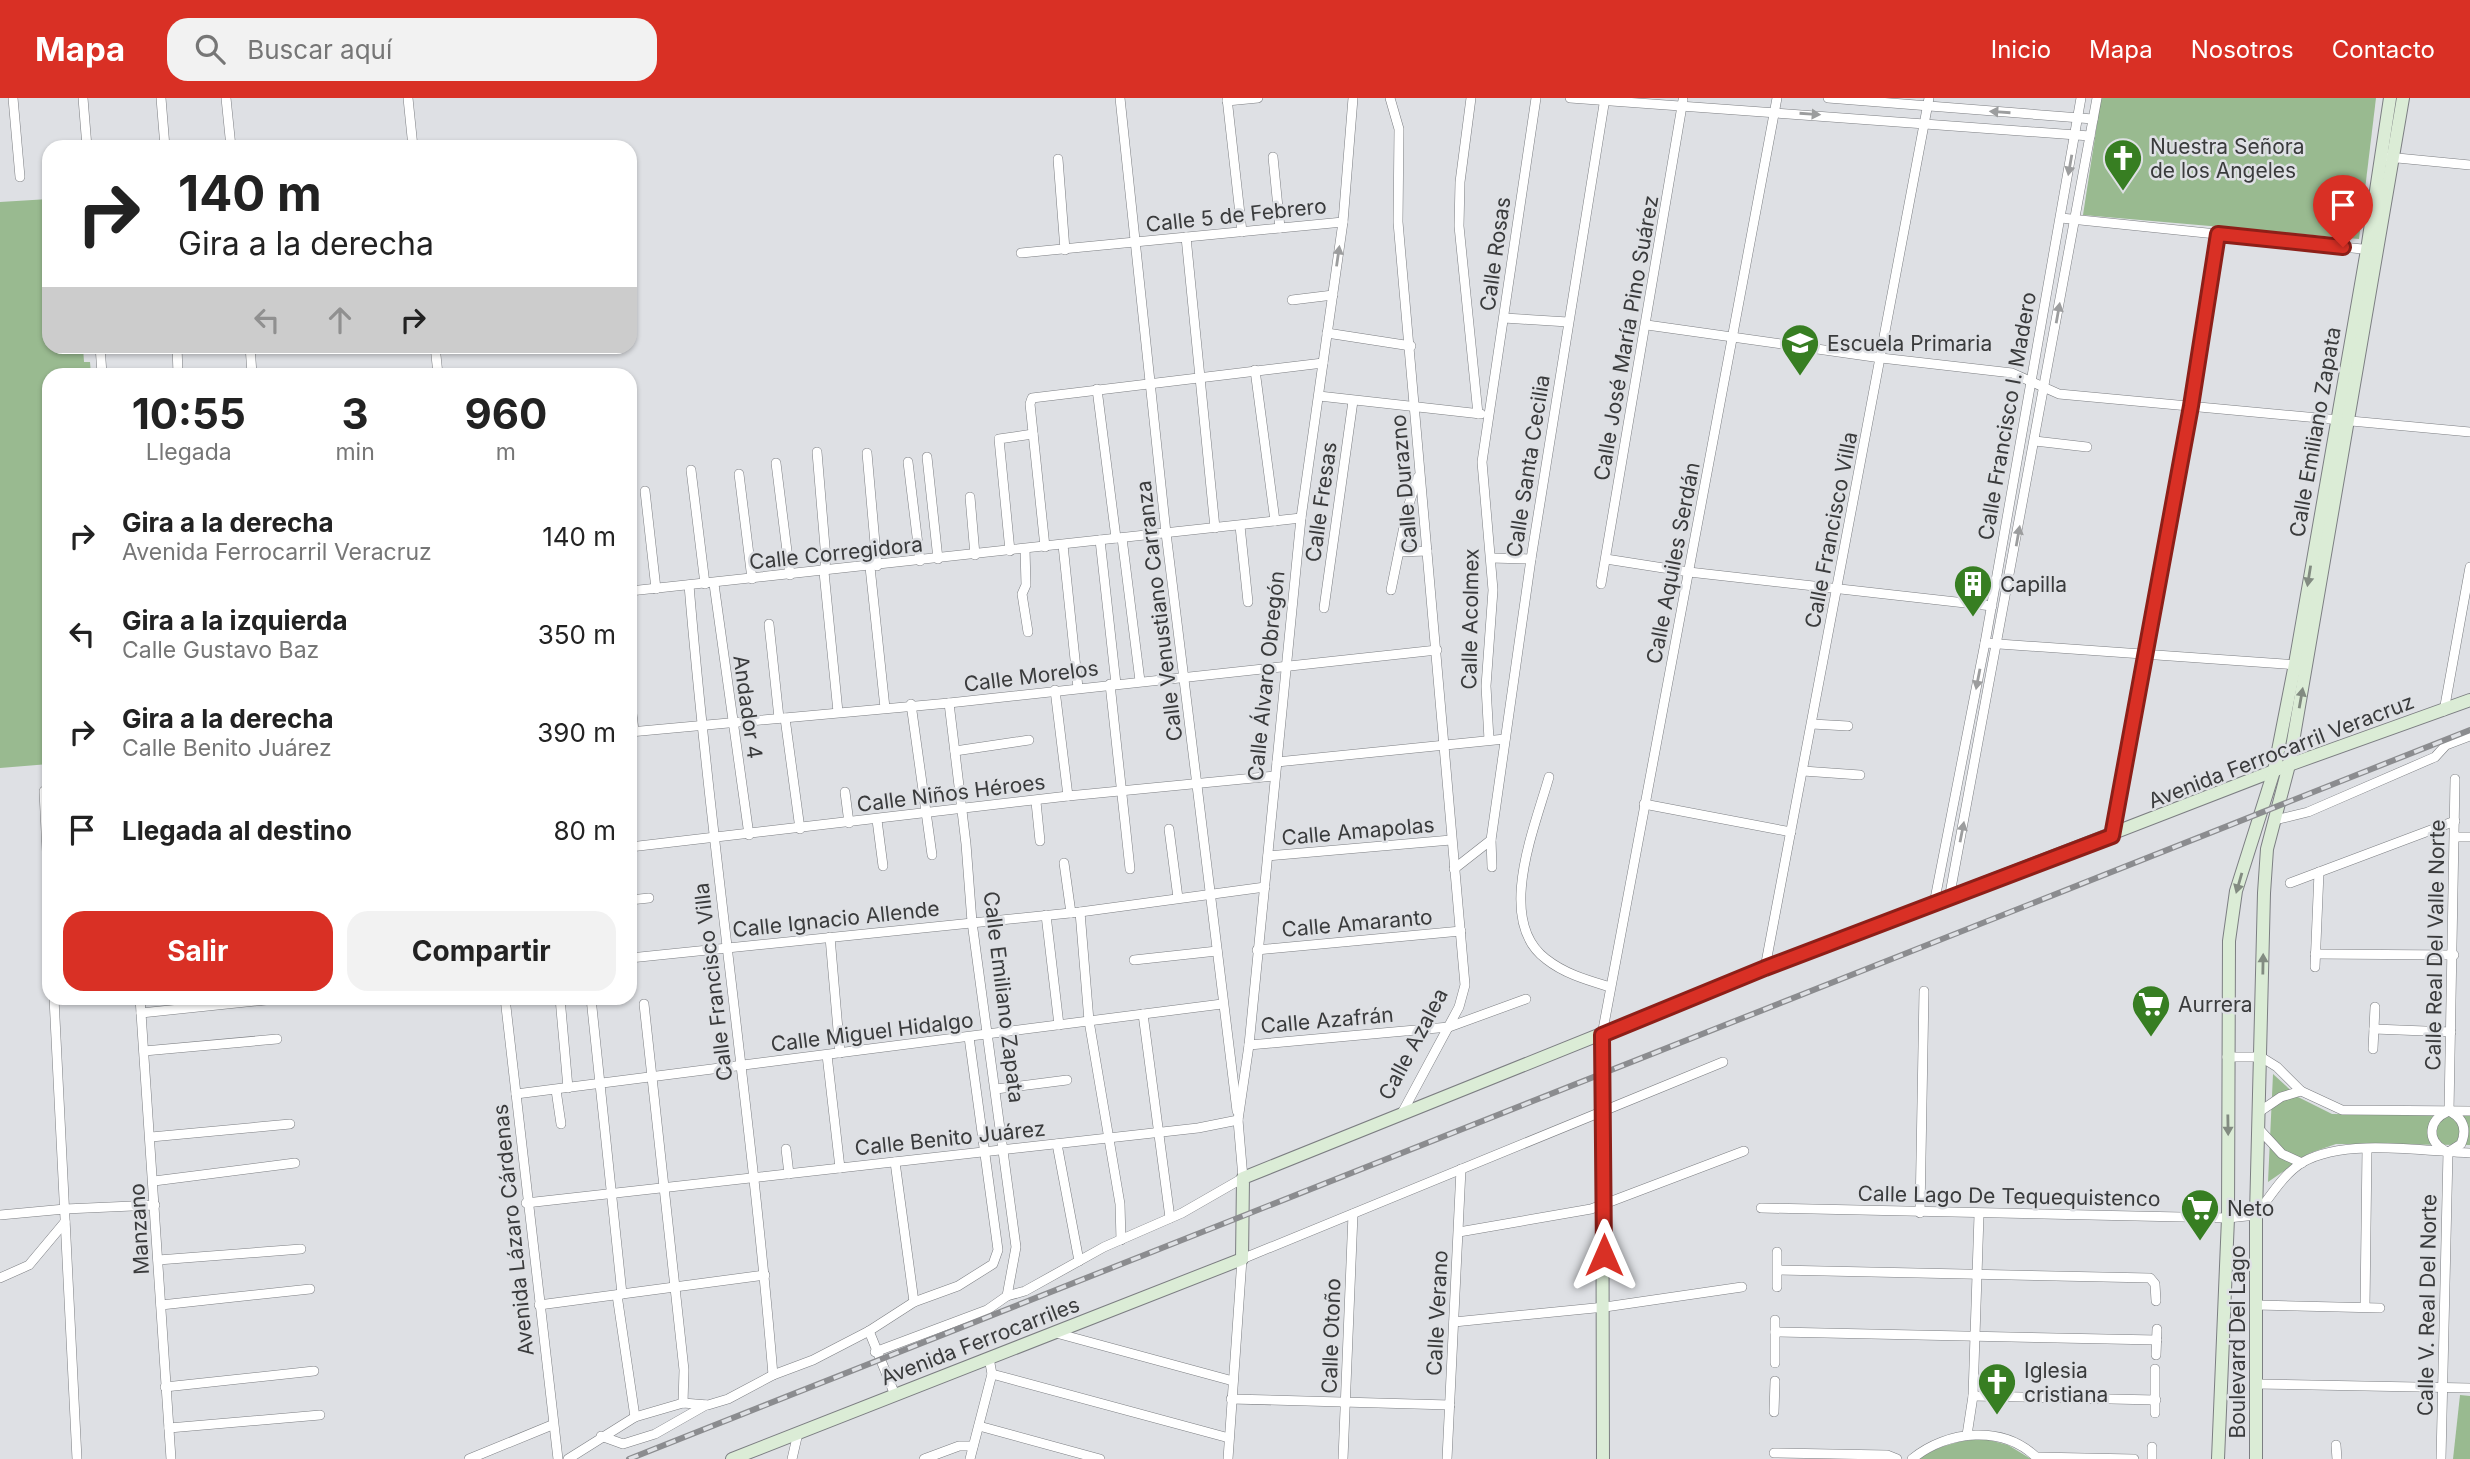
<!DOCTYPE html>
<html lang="es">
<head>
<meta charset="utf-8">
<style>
  :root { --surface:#fff; --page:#f2f2f2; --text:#222; --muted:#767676; --accent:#d93025 }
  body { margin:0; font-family:Inter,sans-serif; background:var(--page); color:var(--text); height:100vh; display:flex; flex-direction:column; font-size:26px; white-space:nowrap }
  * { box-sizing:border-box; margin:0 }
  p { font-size:23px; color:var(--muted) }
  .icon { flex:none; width:38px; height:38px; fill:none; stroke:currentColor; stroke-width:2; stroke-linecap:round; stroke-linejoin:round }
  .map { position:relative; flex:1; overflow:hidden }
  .details { position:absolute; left:42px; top:270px; width:595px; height:637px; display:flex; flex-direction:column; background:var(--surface); border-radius:21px; box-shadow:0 2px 5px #0004 }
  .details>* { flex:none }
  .top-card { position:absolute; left:42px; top:42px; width:595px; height:214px; border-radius:21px; box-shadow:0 2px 5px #0004; background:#fff; color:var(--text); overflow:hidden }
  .pin { position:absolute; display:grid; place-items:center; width:60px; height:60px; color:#fff; margin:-72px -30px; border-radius:50% 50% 50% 0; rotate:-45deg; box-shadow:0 0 7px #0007 }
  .pin .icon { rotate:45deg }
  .me { position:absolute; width:77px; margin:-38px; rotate:0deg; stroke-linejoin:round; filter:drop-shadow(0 0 5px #0008) }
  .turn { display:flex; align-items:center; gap:24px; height:147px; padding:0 21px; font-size:32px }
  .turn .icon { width:91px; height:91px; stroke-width:2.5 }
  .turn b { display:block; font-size:49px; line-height:60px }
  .lanes { display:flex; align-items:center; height:66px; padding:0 21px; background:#0003; justify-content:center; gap:35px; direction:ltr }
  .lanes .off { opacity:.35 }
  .eta { display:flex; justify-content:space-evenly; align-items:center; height:119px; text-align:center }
  .eta b { font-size:42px; font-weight:700; line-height:49px }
  .button { display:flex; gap:14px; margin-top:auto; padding:14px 21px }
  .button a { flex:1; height:80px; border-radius:21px; background:var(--accent); color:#fff; font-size:28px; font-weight:700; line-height:80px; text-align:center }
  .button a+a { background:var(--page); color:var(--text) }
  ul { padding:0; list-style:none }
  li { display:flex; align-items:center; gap:21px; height:98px; padding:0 21px }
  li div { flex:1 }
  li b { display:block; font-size:26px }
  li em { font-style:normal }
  header { display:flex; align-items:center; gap:42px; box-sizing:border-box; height:98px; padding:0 35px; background:var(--accent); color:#fff }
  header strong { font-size:33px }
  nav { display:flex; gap:38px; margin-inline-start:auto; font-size:24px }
  .search { width:490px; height:63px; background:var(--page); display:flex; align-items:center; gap:18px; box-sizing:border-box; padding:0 24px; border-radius:21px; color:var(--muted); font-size:26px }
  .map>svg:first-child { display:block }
</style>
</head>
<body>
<header>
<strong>Mapa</strong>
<div class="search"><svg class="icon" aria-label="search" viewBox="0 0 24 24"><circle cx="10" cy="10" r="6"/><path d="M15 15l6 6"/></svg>Buscar aquí</div>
<nav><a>Inicio</a><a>Mapa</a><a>Nosotros</a><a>Contacto</a></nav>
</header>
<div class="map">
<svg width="2470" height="1361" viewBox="0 0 2470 1361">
  <rect width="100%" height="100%" fill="#dee0e4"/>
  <g fill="#99ba90">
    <path d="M2101 0H2376L2359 141 2083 117Z"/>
    <path d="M49 101V248L83 249 84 264H90L91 276H49V666L0 670V104Z"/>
    <path d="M2273 976 2298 999 2332 1016 2470 1018V1047L2336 1046 2310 1055 2268 1084Z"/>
    <path d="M2460 1297 2470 1298V1361H2453Z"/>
    <path d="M1985 1341 2008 1347 2031 1361H1918C1941 1347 1959 1342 1985 1341Z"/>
  </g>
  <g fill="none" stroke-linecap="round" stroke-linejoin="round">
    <g stroke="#7c7e82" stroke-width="10">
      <g id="street">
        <path d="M13 0 20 79"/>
        <path d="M83 0 87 49"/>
        <path d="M161 0 165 49"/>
        <path d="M226 0 231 49"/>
        <path d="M408 0 413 49"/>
        <path d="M1120 0 1166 435 1237 1013"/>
        <path d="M1227 0 1242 134"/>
        <path d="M1390 0 1399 31 1398 124 1465 887 1459 909 1402 1015"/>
        <path d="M1471 0 1460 84 1459 128 1478 316"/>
        <path d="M1570 0 2090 38"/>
        <path d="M1828 0 2093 21"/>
        <path d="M1227 3 1258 0"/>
        <path d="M1273 59 1280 130"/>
        <path d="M2387 59 2470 67"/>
        <path d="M1058 61 1065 152"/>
        <path d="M2061 120 2372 152"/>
        <path d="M1186 139 1215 430"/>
        <path d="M1021 155 1343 124"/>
        <path d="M1292 202 1333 197"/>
        <path d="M1504 220 1568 224"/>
        <path d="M1647 227 1881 260 2012 275 2059 296 2470 334"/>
        <path d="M1327 235 1411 248"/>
        <path d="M100 248 102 276"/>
        <path d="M177 248 178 276"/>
        <path d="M250 248 252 276"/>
        <path d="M435 248 438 276"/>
        <path d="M1255 272 1275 423"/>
        <path d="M1097 291 1116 440"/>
        <path d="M1319 298 1481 316"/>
        <path d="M2035 343 2087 349"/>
        <path d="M817 354 826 461 824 474 838 614"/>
        <path d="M867 355 877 468"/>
        <path d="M927 359 938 461"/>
        <path d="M908 364 920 463"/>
        <path d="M776 365 790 477"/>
        <path d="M691 372 705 486"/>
        <path d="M739 376 752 481"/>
        <path d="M645 393 656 491"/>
        <path d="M970 399 975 457"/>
        <path d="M1240 428 1248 504"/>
        <path d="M1122 440 1140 583"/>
        <path d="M1100 442 1116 586"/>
        <path d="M1063 447 1078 590"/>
        <path d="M1045 449 1030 306 1032 300 1323 265"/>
        <path d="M1025 451 1026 487 1022 496 1028 534"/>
        <path d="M1010 453 999 341 1033 336"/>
        <path d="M1399 454 1427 453"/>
        <path d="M1491 460 1531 461"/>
        <path d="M1606 461 1689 474 1992 508"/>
        <path d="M870 469 885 610"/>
        <path d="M714 486 749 737"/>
        <path d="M1601 486 1683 2"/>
        <path d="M689 487C711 751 751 1013 773 1277"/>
        <path d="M1391 492 1408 409 1418 379"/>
        <path d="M630 493 1301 420"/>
        <path d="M1324 510 1353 303"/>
        <path d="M769 526 779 620"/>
        <path d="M1985 545 2298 567"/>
        <path d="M1110 586 1130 771"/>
        <path d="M1055 592 1068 698"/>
        <path d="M630 598 634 633"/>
        <path d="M949 605 966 746 972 824 1016 1149 1007 1198"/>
        <path d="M911 606 932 757"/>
        <path d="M2444 613 2470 469"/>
        <path d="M785 620 800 731"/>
        <path d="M1812 626 1848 628"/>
        <path d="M630 634 949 605 1437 552"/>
        <path d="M1489 642 1486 588 1493 492 1482 364 1536 0"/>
        <path d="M955 653 1029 642"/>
        <path d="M1277 664 1505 641"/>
        <path d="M1803 673 1860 677"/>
        <path d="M1549 679C1535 729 1495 823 1546 861 1565 876 1587 882 1610 889"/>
        <path d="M630 682 631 687"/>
        <path d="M44 693 49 794"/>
        <path d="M845 694 849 725"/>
        <path d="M1036 704 1040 743"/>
        <path d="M1644 706 1791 734"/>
        <path d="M877 722 883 768"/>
        <path d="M2275 722 2308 714 2435 659 2446 647 2470 638"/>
        <path d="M1169 731 1178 800"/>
        <path d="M2112 738 2191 308 2218 136"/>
        <path d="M2455 739H2470"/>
        <path d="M630 749 1068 698 1275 678"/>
        <path d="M1268 758 1451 742"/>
        <path d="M1064 765 1071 815"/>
        <path d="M1492 769 1491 742 1531 461 1605 0"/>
        <path d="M1454 771 1491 742"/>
        <path d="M2290 785 2455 723"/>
        <path d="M1949 801 2097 0"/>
        <path d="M630 802 649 800"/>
        <path d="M1934 806 1985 545 2081 0"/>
        <path d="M1080 814 1089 923 1120 1106 1121 1142"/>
        <path d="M1046 817 1059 927"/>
        <path d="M830 839 840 955"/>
        <path d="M1257 852 1461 833"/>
        <path d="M2315 856 2454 857"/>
        <path d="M630 860 1080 814 1265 789"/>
        <path d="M1134 862 1217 853"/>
        <path d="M2315 869 2319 774"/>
        <path d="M1765 870 1929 0"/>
        <path d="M54 900 77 1361"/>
        <path d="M140 900 171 1361"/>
        <path d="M505 900 558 1361"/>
        <path d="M560 900 568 990"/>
        <path d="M591 900 622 1196"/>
        <path d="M644 906 684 1272 683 1305"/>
        <path d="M141 915 276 901"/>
        <path d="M1143 916 1170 1120"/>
        <path d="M2374 931 2451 934"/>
        <path d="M1602 937 1777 0"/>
        <path d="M1249 947 1449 929 1526 901"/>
        <path d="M2373 951 2375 909"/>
        <path d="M144 953 277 941"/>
        <path d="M827 957 840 1070"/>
        <path d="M2227 959H2261L2277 969 2301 993 2342 1012 2470 1013"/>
        <path d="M996 991 1067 982"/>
        <path d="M556 992 561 1026"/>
        <path d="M516 996 1222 906"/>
        <path d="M2449 1013 2455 681"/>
        <path d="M2259 1014 2281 999 2301 993"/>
        <path d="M2259 1031 2282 1056 2302 1065"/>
        <path d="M151 1039 290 1026"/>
        <path d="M1057 1046 1079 1163"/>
        <path d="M786 1051 789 1076"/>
        <path d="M2444 1052C2426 1042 2429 1022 2447 1014"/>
        <path d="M2450 1053 2461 1046C2467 1032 2464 1021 2451 1014"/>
        <path d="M895 1064 914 1204"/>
        <path d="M154 1083 295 1065"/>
        <path d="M526 1105 1198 1030 1238 1022"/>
        <path d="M1761 1110 2228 1120 2256 1117C2270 1099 2283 1076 2303 1064 2344 1040 2423 1053 2470 1055"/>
        <path d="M1920 1115 1924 893"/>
        <path d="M0 1117 65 1111 155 1107"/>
        <path d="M1459 1134 1591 1111 1744 1053"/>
        <path d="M1777 1154V1189"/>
        <path d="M158 1162 301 1151"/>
        <path d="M1778 1172 2150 1180 2155 1186 2156 1203"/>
        <path d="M0 1180 29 1167 65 1124"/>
        <path d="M617 1197 635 1319"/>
        <path d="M161 1207 310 1191"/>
        <path d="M539 1207 765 1177"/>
        <path d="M2256 1207 2380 1210"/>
        <path d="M2365 1209 2367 1051"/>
        <path d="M1454 1224 1605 1209 1742 1189"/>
        <path d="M869 1233 895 1297"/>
        <path d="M1775 1234 2157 1242"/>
        <path d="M1056 1235 1233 1283"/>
        <path d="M875 1254 987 1212 1007 1198 1025 1193 1104 1149 1182 1115 1243 1080 1238 1022 1249 947 1301 420 1343 124 1353 0"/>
        <path d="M2156 1257 2157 1231"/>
        <path d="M1775 1265V1222"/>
        <path d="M2155 1271V1315"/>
        <path d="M992 1276 1229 1340"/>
        <path d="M2256 1286 2470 1290"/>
        <path d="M165 1289 314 1273"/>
        <path d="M1973 1298 2156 1302"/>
        <path d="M1231 1301 1450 1307"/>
        <path d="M1774 1314 1775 1283"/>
        <path d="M979 1328 1100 1361"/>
        <path d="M169 1330 320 1317"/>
        <path d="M1967 1337 1973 1298 1979 1117"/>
        <path d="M601 1338 623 1346 655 1336 706 1307"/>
        <path d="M2336 1347 2337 1361"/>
        <path d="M2152 1349V1361"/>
        <path d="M1774 1355 1887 1357 1897 1361"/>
        <path d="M2036 1359 2134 1361"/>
        <path d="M469 1361 552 1327"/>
        <path d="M568 1361 635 1319 683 1305 708 1307 728 1301 773 1277 813 1262 869 1233 914 1204 958 1188 993 1166 998 1152 969 939"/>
        <path d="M792 1361 798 1335"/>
        <path d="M924 1361 959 1348H973"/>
        <path d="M970 1361 992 1276 989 1260"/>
        <path d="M1228 1361 1242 1161 1723 964"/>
        <path d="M1343 1361 1353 1116"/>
        <path d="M1447 1361 1461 1071"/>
        <path d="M1912 1361C1947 1332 2004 1326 2038 1361"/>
        <path d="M2441 1361 2448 1054"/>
      </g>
    </g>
    <g stroke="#7c7e82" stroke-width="14">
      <g id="secondary">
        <path d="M1602 937 1603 1361"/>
        <path d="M732 1361 1242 1161 1243 1080 1765 870 2289 667 2470 602"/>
        <path d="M2218 1361 2228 1120 2229 843 2236 793 2274 673 2295 566 2367 152 2390 0"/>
        <path d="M2256 1361V1117L2264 795 2267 751 2289 667 2403 0"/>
      </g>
    </g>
    <use href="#street" stroke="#fff" stroke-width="9"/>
    <use href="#secondary" stroke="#dbecd6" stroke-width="12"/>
    <g stroke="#8b8c8f" stroke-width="6">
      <path id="rail" d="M629 1361 2470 632"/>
    </g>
    <use href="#rail" stroke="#dee0e4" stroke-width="3.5" stroke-dasharray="10" stroke-linecap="butt"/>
  </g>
  <defs><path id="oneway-solid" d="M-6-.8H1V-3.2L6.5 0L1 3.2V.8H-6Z" transform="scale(1.75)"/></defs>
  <g fill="#9c9d9e">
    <use href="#oneway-solid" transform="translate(2000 14) rotate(-176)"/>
    <use href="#oneway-solid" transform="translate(1810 16) rotate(4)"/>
    <use href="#oneway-solid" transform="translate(2070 67) rotate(100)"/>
    <use href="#oneway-solid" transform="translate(1338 158) rotate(-82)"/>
    <use href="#oneway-solid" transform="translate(2058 215) rotate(-80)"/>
    <use href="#oneway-solid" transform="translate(2018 438) rotate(-80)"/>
    <use href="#oneway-solid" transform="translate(1978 581) rotate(101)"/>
    <use href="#oneway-solid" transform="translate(1962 734) rotate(-79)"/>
  </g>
  <g fill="#828b81">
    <use href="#oneway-solid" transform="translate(2309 478) rotate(99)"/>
    <use href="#oneway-solid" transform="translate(2301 600) rotate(-80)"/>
    <use href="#oneway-solid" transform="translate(2239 785) rotate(106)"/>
    <use href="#oneway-solid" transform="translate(2263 866) rotate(-89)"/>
    <use href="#oneway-solid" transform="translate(2228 1027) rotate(89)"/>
  </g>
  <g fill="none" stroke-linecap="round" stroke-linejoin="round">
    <g stroke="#8d1f18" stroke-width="18">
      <path id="route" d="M1604 1157 1602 937 1765 870 2112 738 2191 308 2218 136 2343 149"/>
    </g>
    <use href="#route" stroke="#d93025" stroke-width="12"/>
  </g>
  <defs>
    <g id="church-pin" transform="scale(2.0125)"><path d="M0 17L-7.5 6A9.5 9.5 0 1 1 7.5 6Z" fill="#377e22" stroke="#dee0e4"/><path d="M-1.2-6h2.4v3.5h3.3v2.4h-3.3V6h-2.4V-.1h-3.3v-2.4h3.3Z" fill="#fff"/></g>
    <g id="school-pin" transform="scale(2.0125)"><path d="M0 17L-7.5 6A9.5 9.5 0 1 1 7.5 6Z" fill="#377e22" stroke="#dee0e4"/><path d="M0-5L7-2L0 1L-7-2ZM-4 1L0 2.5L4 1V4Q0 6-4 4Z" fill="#fff"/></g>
    <g id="building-pin" transform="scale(2.0125)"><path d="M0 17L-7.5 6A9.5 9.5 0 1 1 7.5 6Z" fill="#377e22" stroke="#dee0e4"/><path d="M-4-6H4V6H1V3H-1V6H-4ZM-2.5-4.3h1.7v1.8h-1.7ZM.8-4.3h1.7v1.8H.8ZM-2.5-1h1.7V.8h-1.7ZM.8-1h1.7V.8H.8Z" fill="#fff"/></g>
    <g id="supermarket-pin" transform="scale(2.0125)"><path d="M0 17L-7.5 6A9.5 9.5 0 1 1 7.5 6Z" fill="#377e22" stroke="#dee0e4"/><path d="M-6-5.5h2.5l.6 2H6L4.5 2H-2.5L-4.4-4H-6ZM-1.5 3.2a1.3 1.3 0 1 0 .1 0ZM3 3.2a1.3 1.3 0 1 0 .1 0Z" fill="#fff"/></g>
  </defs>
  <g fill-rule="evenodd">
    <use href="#church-pin" x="2123" y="60"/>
    <use href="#school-pin" x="1800" y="245"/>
    <use href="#building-pin" x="1973" y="486"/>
    <use href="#supermarket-pin" x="2151" y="906"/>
    <use href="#supermarket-pin" x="2200" y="1110"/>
    <use href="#church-pin" x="1997" y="1284"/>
  </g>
  <g text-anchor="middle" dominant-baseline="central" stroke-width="5" stroke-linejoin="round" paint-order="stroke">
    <g font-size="21" fill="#3a3b3c" stroke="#dee0e4" text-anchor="start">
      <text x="2150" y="48">Nuestra Señora<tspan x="2150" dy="24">de los Angeles</tspan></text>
      <text x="1827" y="245">Escuela Primaria</text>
      <text x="2000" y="486">Capilla</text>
      <text x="2178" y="906">Aurrera</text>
      <text x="2227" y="1110">Neto</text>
      <text x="2024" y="1272">Iglesia<tspan x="2024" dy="24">cristiana</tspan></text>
    </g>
    <g font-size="21" fill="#3a3b3c" stroke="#dee0e4">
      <text transform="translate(1236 117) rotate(-6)">Calle 5 de Febrero</text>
      <text transform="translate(1495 156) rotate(-82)">Calle Rosas</text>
      <text transform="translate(1626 240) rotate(-80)">Calle José María Pino Suárez</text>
      <text transform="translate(2007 318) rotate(-80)">Calle Francisco I. Madero</text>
      <text transform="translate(2315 334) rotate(-80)">Calle Emiliano Zapata</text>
      <text transform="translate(1528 368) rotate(-81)">Calle Santa Cecilia</text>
      <text transform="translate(1404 386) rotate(-95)">Calle Durazno</text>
      <text transform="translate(1321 404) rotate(-82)">Calle Fresas</text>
      <text transform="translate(1831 432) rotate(-79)">Calle Francisco Villa</text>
      <text transform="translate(836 455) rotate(-6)">Calle Corregidora</text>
      <text transform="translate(1673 465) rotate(-79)">Calle Aquiles Serdán</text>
      <text transform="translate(1159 513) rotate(-97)">Calle Venustiano Carranza</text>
      <text transform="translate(1470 521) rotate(-89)">Calle Acolmex</text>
      <text transform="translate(1031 578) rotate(-7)">Calle Morelos</text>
      <text transform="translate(1266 578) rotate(-84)">Calle Álvaro Obregón</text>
      <text transform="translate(748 609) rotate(82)">Andador 4</text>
      <text transform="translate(2281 653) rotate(-21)">Avenida Ferrocarril Veracruz</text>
      <text transform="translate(951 695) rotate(-7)">Calle Niños Héroes</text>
      <text transform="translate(1358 733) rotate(-5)">Calle Amapolas</text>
      <text transform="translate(836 821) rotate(-6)">Calle Ignacio Allende</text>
      <text transform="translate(1357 825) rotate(-5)">Calle Amaranto</text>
      <text transform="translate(2435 847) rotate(-89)">Calle Real Del Valle Norte</text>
      <text transform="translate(713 884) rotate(-97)">Calle Francisco Villa</text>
      <text transform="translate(1004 899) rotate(83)">Calle Emiliano Zapata</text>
      <text transform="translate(1327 922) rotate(-5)">Calle Azafrán</text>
      <text transform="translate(872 934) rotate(-7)">Calle Miguel Hidalgo</text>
      <text transform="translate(1413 946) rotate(-62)">Calle Azalea</text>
      <text transform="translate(950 1040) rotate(-6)">Calle Benito Juárez</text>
      <text transform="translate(2009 1098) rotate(1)">Calle Lago De Tequequistenco</text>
      <text transform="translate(139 1131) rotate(-93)">Manzano</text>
      <text transform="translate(513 1132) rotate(-96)">Avenida Lázaro Cárdenas</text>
      <text transform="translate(2427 1207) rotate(-89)">Calle V. Real Del Norte</text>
      <text transform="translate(1437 1215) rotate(-87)">Calle Verano</text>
      <text transform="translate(1331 1238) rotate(-88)">Calle Otoño</text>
      <text transform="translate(980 1243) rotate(-21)">Avenida Ferrocarriles</text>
      <text transform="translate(2237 1244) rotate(-90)">Boulevard Del Lago</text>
    </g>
  </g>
</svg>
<div class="pin" style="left:2343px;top:149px;background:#d93025"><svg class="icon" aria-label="arrive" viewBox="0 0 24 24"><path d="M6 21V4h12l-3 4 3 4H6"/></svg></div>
<svg class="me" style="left:1604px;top:1157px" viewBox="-20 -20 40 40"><path d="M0-17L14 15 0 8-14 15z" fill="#d93025" stroke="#fff" stroke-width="4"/></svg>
<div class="top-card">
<div class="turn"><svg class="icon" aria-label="right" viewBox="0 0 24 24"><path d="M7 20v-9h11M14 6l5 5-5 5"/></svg><div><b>140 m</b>Gira a la derecha</div></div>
<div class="lanes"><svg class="icon off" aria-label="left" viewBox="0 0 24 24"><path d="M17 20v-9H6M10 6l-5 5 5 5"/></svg><svg class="icon off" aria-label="ahead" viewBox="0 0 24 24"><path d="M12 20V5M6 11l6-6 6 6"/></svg><svg class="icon" aria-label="right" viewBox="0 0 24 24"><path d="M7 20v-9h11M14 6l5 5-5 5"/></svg></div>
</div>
<section class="details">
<div class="eta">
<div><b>10:55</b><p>Llegada</p></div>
<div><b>3</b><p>min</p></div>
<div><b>960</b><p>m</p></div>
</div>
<ul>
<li><svg class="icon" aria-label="right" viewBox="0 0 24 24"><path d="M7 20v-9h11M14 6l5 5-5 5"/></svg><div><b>Gira a la derecha</b><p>Avenida Ferrocarril Veracruz</p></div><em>140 m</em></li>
<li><svg class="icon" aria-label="left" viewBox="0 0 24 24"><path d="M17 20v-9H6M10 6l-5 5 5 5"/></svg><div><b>Gira a la izquierda</b><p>Calle Gustavo Baz</p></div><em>350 m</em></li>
<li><svg class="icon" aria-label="right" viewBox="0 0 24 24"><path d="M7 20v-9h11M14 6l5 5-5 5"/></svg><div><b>Gira a la derecha</b><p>Calle Benito Juárez</p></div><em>390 m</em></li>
<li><svg class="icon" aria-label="arrive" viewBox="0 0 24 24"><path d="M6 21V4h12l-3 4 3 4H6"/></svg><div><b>Llegada al destino</b></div><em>80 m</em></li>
</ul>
<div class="button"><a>Salir</a><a>Compartir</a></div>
</section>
</div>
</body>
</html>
